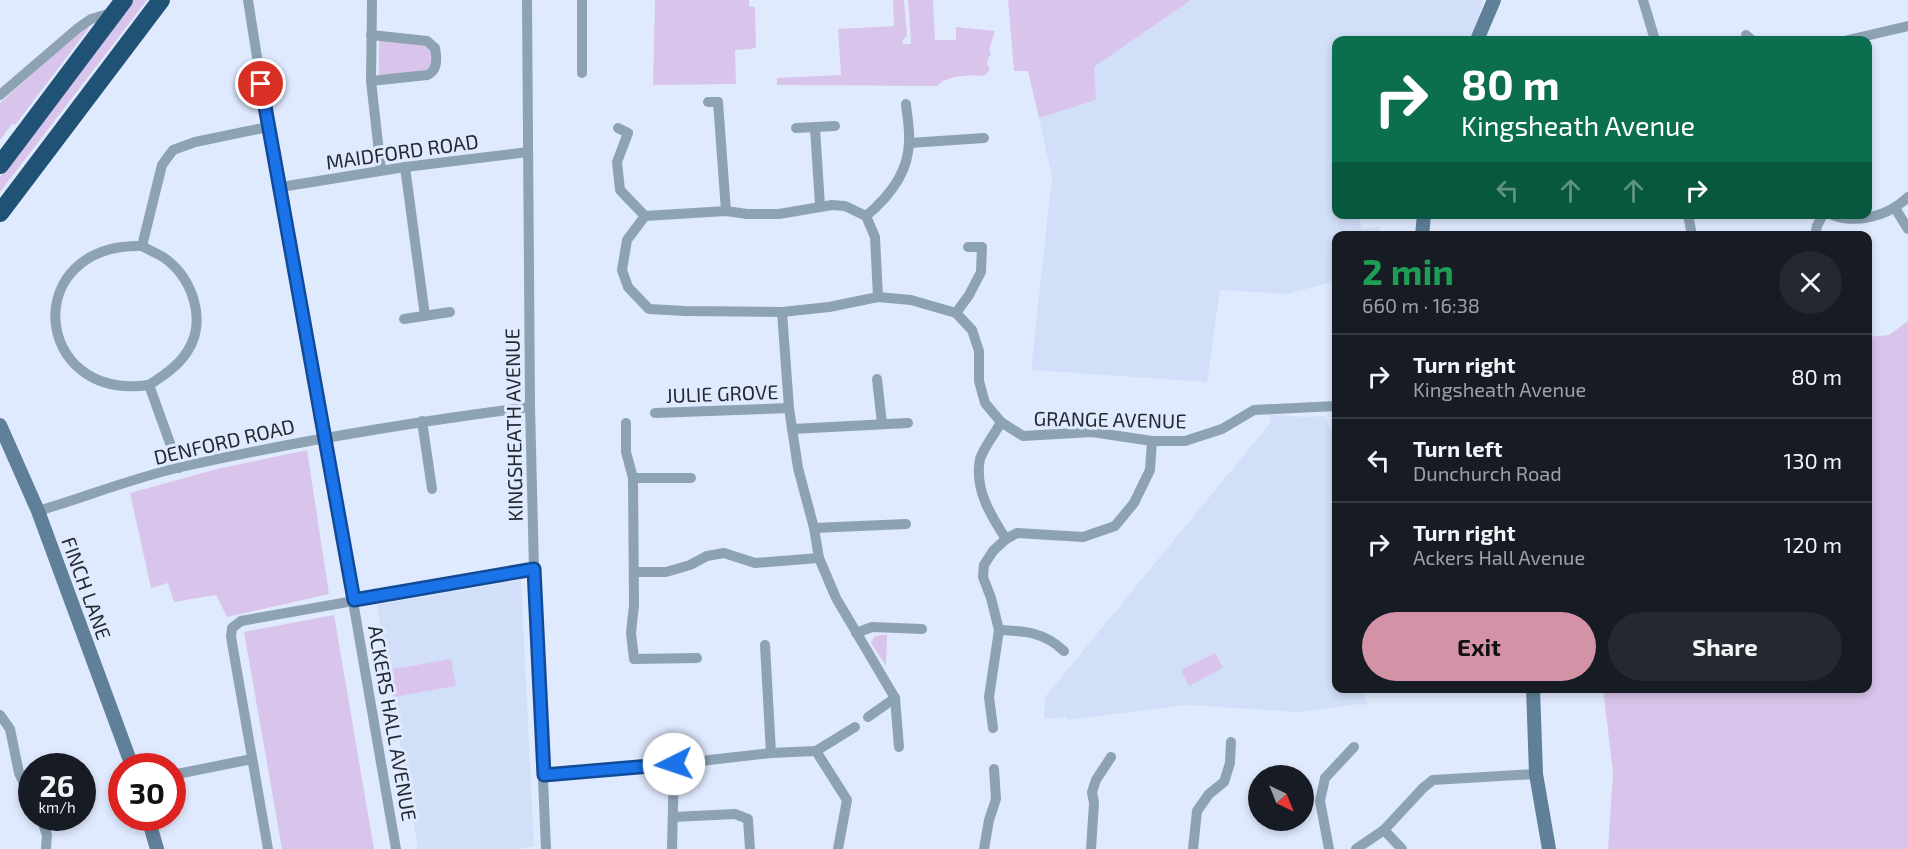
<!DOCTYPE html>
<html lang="en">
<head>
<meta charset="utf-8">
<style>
  :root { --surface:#171b24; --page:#242831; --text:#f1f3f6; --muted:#9ea1a6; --line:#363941; --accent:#d392a5 }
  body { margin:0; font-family:"Exo 2",sans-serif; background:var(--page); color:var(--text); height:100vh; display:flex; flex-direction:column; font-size:22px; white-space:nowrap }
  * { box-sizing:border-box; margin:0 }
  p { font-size:20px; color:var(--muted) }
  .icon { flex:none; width:33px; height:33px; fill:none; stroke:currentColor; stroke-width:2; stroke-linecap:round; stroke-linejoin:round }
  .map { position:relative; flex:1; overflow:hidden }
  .sheet { position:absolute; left:1332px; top:231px; width:540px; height:462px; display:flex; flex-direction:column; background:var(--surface); border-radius:12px; box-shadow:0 3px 9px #0003 }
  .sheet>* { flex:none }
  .banner { position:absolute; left:1332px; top:36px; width:540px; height:183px; border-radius:12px; box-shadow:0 3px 9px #0003; background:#0b6e4f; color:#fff; overflow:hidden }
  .needle { width:39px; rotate:137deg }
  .fabs { position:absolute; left:1248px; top:765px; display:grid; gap:12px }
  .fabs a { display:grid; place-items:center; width:66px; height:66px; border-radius:50%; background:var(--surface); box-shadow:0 3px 9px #0003; font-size:30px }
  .speed { position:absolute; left:18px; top:753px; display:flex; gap:12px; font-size:30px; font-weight:700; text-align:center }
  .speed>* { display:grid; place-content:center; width:78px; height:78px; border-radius:50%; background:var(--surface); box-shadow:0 3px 9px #0003; line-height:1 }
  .speed small { font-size:15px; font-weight:400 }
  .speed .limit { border:9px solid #d22; background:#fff; color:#111 }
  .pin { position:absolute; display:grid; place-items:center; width:51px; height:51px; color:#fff; margin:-26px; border:3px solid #fff; border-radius:50%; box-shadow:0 2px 6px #0007 }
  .me { position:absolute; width:66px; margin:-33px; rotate:266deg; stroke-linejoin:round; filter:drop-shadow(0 0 4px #0008) }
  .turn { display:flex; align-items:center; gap:21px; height:126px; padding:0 30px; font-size:27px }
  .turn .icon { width:78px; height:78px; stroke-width:2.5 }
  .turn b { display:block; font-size:42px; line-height:51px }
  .lanes { display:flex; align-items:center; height:57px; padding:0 30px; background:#0003; justify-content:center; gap:30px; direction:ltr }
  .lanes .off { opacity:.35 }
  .round { display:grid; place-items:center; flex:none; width:63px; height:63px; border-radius:32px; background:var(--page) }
  .overview { display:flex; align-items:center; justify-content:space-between; height:102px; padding:0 30px }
  h1 { font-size:36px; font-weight:700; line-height:45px; color:#1e9e55 }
  .button { display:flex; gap:12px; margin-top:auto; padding:12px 30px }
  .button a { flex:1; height:69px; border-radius:36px; background:var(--accent); color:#111; font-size:24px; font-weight:700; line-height:69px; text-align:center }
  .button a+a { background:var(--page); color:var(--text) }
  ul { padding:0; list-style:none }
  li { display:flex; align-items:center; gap:18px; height:84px; padding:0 30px; border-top:2px solid var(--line) }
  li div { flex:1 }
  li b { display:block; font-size:22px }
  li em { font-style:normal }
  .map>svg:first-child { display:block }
</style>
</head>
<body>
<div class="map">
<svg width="1908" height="849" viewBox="0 0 1908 849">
  <rect width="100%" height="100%" fill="#e0eafe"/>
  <g fill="#d1dff9">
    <path d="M1191 0H1483L1477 25 1470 40H1336V214L1359 215 1362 229 1379 227 1380 235 1336 236V281L1287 294 1220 290 1207 382 1031 370 1052 177 1039 118 1095 100 1094 67Z"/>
    <path d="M1269 415 1307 417 1324 416 1336 438V688L1362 689 1368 705 1360 704 1299 712 1187 705 1067 720V717L1044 719 1045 697 1271 422Z"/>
    <path d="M521 580 534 846 517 849H418L377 605Z"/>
  </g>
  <g fill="#d9c5ec">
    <path d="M133 0H147L0 192V177Z"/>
    <path d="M655 0H749V6L755 7 756 47 751 49 735 50 736 84 653 85Z"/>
    <path d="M893 0H904L907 35 902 42 904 44H910L911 42 908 0H933L935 40H956V27L995 31 989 50 991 53 987 62 990 70 984 76C970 75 947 75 937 86L777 85V78L841 75 838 29 894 26Z"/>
    <path d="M1008 0H1191L1094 67 1096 100 1039 118 1028 71H1014Z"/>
    <path d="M86 26 89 28 15 125 12 124 0 140V103Z"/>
    <path d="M379 40 427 46 432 51 431 66 425 71 379 77Z"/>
    <path d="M1908 321V849H1608L1613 773 1603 689 1868 688V337L1889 335Z"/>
    <path d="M307 450 329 594 227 617 216 595 174 602 168 583 151 588 130 493 217 469Z"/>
    <path d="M334 615 374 849H282L244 632Z"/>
    <path d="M880 635H887L886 666 871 643 874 637Z"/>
    <path d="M1215 653 1223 668 1189 686 1181 670Z"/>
    <path d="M451 659 456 686 393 697 388 670Z"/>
  </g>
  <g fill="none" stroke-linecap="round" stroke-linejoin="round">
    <g stroke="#8da3b4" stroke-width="10">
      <path d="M248 0 268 127 281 187 396 849"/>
      <path d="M372 0 371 81 381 170"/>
      <path d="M527 0 530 407 534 569 546 849"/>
      <path d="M1643 0 1655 40"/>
      <path d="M1746 35 1752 40"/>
      <path d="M1848 40 1908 26"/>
      <path d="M582 73V0"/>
      <path d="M371 81 427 75C438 71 437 58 435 48L427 41 371 35"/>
      <path d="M0 95 78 28 91 19 115 12"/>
      <path d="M708 102H718L726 211"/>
      <path d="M618 128 628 133 617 162 620 190 645 216"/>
      <path d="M796 128 835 126"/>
      <path d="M815 128 820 206"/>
      <path d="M910 143 984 138"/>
      <path d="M405 167 425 316"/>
      <path d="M281 187 405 167 528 152"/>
      <path d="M1895 208 1908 229"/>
      <path d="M1688 214 1692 236"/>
      <path d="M1830 214C1857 225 1888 216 1908 197"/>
      <path d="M866 216C889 197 909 173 909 141 910 129 907 116 906 104"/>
      <path d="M1815 236 1817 226 1823 214"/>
      <path d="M142 246C19 243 32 402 149 385"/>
      <path d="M878 297 875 237 866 216 845 206 832 205 779 214H747L726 211 645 216 627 240 622 270 628 287 649 309 685 311 782 312 829 307 878 297 911 300 956 313 972 330 979 351V381L985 403 1001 422 1023 436 1092 432 1152 441H1185L1222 429 1254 410 1336 406"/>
      <path d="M782 312 789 408 798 468 814 528 819 558 836 598 895 698 899 747"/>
      <path d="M956 313 969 295 981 272 982 247H968"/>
      <path d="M404 319 450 312"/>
      <path d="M877 379 882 424"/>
      <path d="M655 413 789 408"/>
      <path d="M422 421 432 489"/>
      <path d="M626 423V452L633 478 634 605 631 633 634 659 697 658"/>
      <path d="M792 429 908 423"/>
      <path d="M179 468 149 385C163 376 178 366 187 352 208 320 192 277 163 257 156 253 149 250 142 246L162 165 173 150 195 142 268 127"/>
      <path d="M633 478H691"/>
      <path d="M38 511C85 497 133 478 181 467 297 441 413 422 530 407"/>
      <path d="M814 528 906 524"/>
      <path d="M1006 539 1017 533 1083 537 1115 526 1134 503 1150 470 1152 441"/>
      <path d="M634 572H666L690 565 707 556 724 553 755 563 819 558"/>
      <path d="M999 630C1025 631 1044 632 1064 651"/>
      <path d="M856 633 872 627 922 629"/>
      <path d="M765 645 771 753"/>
      <path d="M0 715 10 729 19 773 32 800"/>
      <path d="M868 717 895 698"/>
      <path d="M993 728 989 697 999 630 991 598 983 577 984 565 993 551 1006 539C991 516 974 489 980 459 983 449 996 432 1001 422"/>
      <path d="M816 751 847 800 838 849"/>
      <path d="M172 775 252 759"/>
      <path d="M544 775 674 764 771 753 816 751 855 727"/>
      <path d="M673 817 735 814 748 819 750 849"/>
      <path d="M41 818 47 835 46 849"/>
      <path d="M1384 830 1402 849"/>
      <path d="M268 849 231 637 232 628 241 621 534 569"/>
      <path d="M672 849 674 764"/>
      <path d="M984 849 989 820 996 799 994 769"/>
      <path d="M1091 849 1094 803 1092 792 1096 780 1111 757"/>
      <path d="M1193 849 1197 811 1209 794 1224 782 1230 763 1231 742"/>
      <path d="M1329 849 1320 801 1325 778 1354 747"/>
      <path d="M1356 849 1384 830 1423 788 1433 780 1536 774"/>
    </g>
    <g stroke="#608099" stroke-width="14">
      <path d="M1477 40 1494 0"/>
      <path d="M1422 236 1424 214"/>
      <path d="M0 425 38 511 132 766"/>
      <path d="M1533 688 1536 774 1549 849"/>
      <path d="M148 818 157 849"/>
    </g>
    <g stroke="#1f5274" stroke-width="18">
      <path d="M0 165 124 0"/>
      <path d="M0 213 161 0"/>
    </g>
  </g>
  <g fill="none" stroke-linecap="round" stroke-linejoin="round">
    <g stroke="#114b97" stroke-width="15">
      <path id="route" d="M261 84 354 600 534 569 544 775 674 764"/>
    </g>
    <use href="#route" stroke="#1a73e8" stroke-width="10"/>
  </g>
  <g text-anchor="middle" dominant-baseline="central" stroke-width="6" stroke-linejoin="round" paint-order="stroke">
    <g font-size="20" fill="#24282f" stroke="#e0eafe">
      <text transform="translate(402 151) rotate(-8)">MAIDFORD ROAD</text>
      <text transform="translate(722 393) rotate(-2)">JULIE GROVE</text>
      <text transform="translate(1110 419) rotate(1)">GRANGE AVENUE</text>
      <text transform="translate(513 425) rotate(-91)">KINGSHEATH AVENUE</text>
      <text transform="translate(224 441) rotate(-13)">DENFORD ROAD</text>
      <text transform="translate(87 588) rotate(70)">FINCH LANE</text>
      <text transform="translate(393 723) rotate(80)">ACKERS HALL AVENUE</text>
    </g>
  </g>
</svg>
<div class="fabs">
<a><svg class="needle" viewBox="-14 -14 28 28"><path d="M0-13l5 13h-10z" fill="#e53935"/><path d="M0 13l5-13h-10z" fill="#9ea1a6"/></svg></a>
</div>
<div class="speed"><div>26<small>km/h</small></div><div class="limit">30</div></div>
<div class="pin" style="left:261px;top:84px;background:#d93025"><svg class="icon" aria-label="arrive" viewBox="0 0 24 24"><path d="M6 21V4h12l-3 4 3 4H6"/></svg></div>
<svg class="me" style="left:674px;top:764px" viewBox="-20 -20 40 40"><circle r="19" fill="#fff"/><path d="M0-13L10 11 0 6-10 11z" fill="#1a73e8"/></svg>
<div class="banner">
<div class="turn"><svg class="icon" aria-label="right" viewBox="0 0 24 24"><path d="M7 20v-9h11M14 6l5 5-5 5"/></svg><div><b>80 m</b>Kingsheath Avenue</div></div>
<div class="lanes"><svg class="icon off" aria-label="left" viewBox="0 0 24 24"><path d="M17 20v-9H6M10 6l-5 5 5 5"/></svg><svg class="icon off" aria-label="ahead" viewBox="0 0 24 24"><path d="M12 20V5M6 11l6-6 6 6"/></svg><svg class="icon off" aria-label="ahead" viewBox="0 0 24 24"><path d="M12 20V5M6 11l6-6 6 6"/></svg><svg class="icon" aria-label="right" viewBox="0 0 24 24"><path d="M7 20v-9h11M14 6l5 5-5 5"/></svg></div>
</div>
<section class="sheet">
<div class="overview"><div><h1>2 min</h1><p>660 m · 16:38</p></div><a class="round"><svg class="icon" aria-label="close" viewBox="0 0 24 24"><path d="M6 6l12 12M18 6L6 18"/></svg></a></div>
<ul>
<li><svg class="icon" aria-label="right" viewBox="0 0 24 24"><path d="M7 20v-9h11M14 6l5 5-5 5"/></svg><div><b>Turn right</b><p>Kingsheath Avenue</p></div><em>80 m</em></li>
<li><svg class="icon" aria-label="left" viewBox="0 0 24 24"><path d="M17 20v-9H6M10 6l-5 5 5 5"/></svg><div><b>Turn left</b><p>Dunchurch Road</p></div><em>130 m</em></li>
<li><svg class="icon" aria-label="right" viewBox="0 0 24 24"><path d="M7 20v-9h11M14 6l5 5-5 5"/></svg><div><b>Turn right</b><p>Ackers Hall Avenue</p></div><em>120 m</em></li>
</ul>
<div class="button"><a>Exit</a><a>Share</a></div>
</section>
</div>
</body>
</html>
